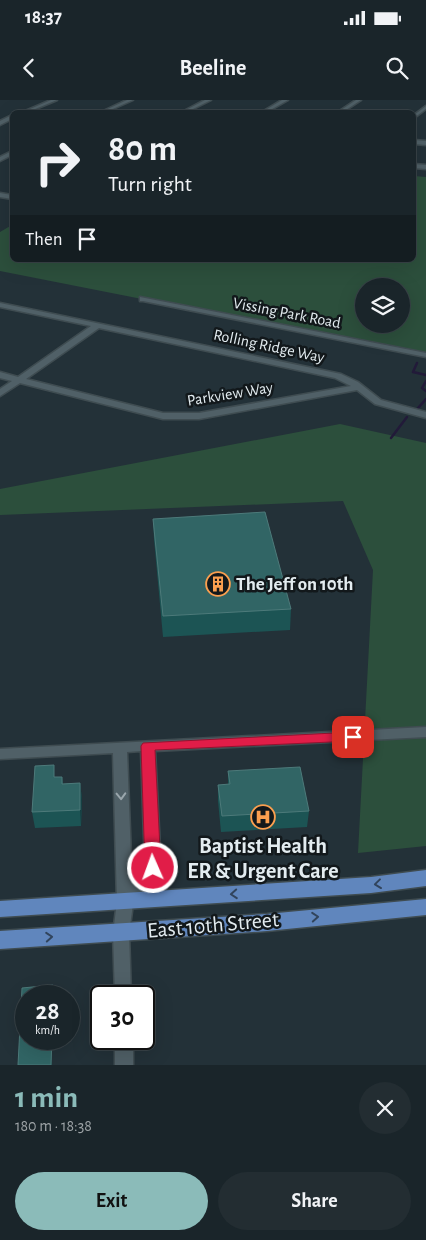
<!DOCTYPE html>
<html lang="en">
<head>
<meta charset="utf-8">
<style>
  :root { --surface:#1a252a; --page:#232d32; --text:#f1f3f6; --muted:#9fa5a8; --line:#384247; --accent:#8bbbb9 }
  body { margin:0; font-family:"Alegreya Sans",sans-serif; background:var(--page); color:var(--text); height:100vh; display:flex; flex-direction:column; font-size:19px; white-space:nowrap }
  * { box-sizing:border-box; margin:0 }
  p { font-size:16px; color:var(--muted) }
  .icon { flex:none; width:28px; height:28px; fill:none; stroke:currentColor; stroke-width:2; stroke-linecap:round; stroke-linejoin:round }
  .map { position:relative; height:965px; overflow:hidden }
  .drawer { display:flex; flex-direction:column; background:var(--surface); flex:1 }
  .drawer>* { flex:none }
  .hud { position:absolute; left:10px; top:10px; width:406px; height:152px; border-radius:8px; box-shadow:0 5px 20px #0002,0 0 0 1px var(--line); background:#1a252a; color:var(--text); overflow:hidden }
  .fabs { position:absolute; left:355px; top:178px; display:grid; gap:10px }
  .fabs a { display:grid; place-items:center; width:55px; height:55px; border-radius:50%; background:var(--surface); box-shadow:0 5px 20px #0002,0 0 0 1px var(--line); font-size:25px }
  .speed { position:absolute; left:15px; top:885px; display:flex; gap:10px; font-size:25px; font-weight:700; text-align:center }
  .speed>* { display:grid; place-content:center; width:65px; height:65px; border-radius:50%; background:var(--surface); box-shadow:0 5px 20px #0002,0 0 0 1px var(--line); line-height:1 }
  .speed small { font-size:12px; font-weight:400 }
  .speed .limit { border:2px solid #111; border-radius:8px; background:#fff; color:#111 }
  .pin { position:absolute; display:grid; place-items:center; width:42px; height:42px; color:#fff; margin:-21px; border-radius:10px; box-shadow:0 2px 8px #0006 }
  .me { position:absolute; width:55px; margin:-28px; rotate:358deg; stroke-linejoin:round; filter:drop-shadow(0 0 4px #0008) }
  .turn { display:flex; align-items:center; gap:18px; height:105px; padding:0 15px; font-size:22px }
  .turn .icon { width:65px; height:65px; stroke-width:2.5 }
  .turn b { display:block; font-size:35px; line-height:42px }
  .then { display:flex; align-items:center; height:48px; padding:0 15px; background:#0003; gap:10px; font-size:19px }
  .round { display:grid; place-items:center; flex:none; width:52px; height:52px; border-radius:26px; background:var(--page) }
  .overview { display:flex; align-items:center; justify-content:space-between; height:85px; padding:0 15px }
  h1 { font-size:30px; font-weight:700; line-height:38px; color:var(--accent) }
  .button { display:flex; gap:10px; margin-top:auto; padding:10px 15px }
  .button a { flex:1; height:58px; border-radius:30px; background:var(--accent); color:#111; font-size:20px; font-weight:700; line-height:58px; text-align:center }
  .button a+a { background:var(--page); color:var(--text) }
  .status { display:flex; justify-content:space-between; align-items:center; height:35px; padding:0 25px; background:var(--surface); direction:ltr }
  .status svg { height:14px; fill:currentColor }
  header { display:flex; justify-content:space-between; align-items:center; height:65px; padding:0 15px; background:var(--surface); font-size:22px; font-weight:700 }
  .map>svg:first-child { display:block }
</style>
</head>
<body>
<div class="status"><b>18:37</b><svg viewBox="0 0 49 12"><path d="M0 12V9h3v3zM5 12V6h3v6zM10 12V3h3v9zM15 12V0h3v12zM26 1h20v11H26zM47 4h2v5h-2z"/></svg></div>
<header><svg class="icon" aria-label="back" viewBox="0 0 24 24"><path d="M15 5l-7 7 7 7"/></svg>Beeline<svg class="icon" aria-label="search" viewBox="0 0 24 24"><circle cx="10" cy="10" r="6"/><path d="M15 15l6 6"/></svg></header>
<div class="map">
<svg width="426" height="965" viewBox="0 0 426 965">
  <rect width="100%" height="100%" fill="#233138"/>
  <g fill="#2c4f3c" fill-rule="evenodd">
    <path d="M414 76 426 77V255L0 171V132L12 125V160H414ZM364 186H401V224H364Z"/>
    <path d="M340 324 426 343V746L358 753 373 470 343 401 0 415V389Z"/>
  </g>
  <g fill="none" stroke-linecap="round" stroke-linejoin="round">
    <g stroke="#221a39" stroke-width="2.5">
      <path d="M417 263 413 272 426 275"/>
      <path d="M426 281 422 288 426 291"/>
      <path d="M418 308 426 299"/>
      <path d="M391 338 407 317"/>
    </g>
    <g stroke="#3f4c51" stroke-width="3">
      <g id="street">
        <path d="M51 0H57L28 12H23Z"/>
        <path d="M127 0H133L106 12H101Z"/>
        <path d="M205 0H211L187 12H182Z"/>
        <path d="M282 0H288L267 12H262Z"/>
        <path d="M356 0H361L343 12H338Z"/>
        <path d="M426 6V9L414 18V15Z"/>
        <path d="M12 15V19L0 25V21Z"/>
        <path d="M414 40 426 41V45L414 44Z"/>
        <path d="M12 51V55L0 61V57Z"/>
        <path d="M414 64 426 65V69L414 68Z"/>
        <path d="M0 93 12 95V99L0 97Z"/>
        <path d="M140 197 426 253V257L143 201H140Z"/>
        <path d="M0 203 341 274 358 282 381 300 426 312V318L375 304 357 290 199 319H163L20 283 0 296V289L12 281 0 278V272L18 277 91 226 0 207ZM99 228 335 278 351 286 199 313H163L26 279Z"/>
        <path d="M426 627V637L155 651 161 768 133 804 129 833 131 896H115L113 833 117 802 113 653 0 659V649ZM141 651 145 767 132 783 127 652Z"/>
        <rect x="115" y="939" width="18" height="26"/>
      </g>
    </g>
    <g stroke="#3f4c51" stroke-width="3">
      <g id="primary">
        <path d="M426 770V786L371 793 0 817V801L371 777Z"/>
        <path d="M426 799V815L267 831 0 849V831L267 814Z"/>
      </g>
    </g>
    <use href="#street" fill="#506067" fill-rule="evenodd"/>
    <use href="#primary" fill="#6086bd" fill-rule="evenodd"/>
  </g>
  <g fill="#1c5454">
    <path d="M153 419 291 509 290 530 163 537 154 439Z"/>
    <path d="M228 671 309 711 307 727 221 732 218 701V685H228Z"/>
    <path d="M56 677H62L63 684 80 683 82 699 81 726 35 728 32 712Z"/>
  </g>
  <g fill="#163f42">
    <path d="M80 683 82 699 81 726 80 710Z"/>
    <path d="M52 939V965H51Z"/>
  </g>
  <g fill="#316565" stroke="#4d7a7a">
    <path d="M265 412 291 509 163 516 153 419Z"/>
    <path d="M54 665V677H62V684L80 683V710L32 712 35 666Z"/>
    <path d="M300 667 309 711 222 716 218 685 230 684 228 671Z"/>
    <path d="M53 885V896H26V939H52L51 965H18L22 888Z"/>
  </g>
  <defs><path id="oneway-chevron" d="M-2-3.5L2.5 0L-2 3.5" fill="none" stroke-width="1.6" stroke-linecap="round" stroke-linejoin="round" transform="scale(1.25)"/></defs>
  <use stroke="#9aa6ac" href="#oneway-chevron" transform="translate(121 696) rotate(88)"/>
  <g stroke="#31445c">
    <use href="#oneway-chevron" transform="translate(378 784) rotate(173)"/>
    <use href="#oneway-chevron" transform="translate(234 794) rotate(176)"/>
    <use href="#oneway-chevron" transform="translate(315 817) rotate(-4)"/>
    <use href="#oneway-chevron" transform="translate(49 837) rotate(-4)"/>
  </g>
  <path fill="#e11d48" stroke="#92132f" d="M353 632 358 633 360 637 358 640 353 641 155 650 161 768 158 772 153 774 148 772 145 768 141 646 143 643Z"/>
  <defs>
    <g id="building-ring" transform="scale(1.25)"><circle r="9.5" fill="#12181b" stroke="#fa9f4f" stroke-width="1.5"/><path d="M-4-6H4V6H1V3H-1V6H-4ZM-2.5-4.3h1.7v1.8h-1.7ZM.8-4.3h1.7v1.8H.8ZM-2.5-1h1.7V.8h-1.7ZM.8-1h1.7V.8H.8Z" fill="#fa9f4f"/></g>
    <g id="hospital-ring" transform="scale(1.25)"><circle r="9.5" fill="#12181b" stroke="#fa9f4f" stroke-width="1.5"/><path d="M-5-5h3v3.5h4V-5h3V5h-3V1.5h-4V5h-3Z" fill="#fa9f4f"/></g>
  </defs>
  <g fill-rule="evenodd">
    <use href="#building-ring" x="218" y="484"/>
    <use href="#hospital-ring" x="263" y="717"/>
  </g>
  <g text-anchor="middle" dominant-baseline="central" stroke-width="5" stroke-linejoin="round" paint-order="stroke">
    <g font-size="16" fill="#e3ecf0" stroke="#12181b">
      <text transform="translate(287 213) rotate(11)">Vissing Park Road</text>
      <text transform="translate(269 246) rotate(12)">Rolling Ridge Way</text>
      <text transform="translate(230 294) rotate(-9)">Parkview Way</text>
    </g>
    <g font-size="19" font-weight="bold" fill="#e3ecf0" stroke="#12181b" text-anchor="start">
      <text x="236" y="484">The Jeff on 10th</text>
    </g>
    <g font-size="22" font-weight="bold" fill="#e3ecf0" stroke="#12181b">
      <text x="263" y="746">Baptist Health<tspan x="263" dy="25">ER &amp; Urgent Care</tspan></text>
    </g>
    <g font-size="22" fill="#e3ecf0" stroke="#12181b">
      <text transform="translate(213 825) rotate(-5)">East 10th Street</text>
    </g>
  </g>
</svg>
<div class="fabs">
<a><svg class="icon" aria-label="layers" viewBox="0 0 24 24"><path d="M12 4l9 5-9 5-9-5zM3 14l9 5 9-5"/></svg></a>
</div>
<div class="speed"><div>28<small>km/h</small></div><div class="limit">30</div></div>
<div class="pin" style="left:353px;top:637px;background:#d93025"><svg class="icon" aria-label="arrive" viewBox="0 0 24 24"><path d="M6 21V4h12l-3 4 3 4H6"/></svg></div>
<svg class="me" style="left:153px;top:768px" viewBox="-20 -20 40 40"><circle r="17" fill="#e11d48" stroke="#fff" stroke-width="3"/><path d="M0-11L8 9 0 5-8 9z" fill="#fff"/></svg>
<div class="hud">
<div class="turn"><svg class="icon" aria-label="right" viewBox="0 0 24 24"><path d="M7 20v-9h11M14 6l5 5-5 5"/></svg><div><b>80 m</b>Turn right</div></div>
<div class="then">Then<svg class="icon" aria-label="arrive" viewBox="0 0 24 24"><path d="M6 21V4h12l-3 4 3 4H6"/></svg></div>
</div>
</div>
<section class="drawer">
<div class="overview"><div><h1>1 min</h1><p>180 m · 18:38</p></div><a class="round"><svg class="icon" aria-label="close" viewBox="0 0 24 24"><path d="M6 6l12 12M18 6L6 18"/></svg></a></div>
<div class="button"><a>Exit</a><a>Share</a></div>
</section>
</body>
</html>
